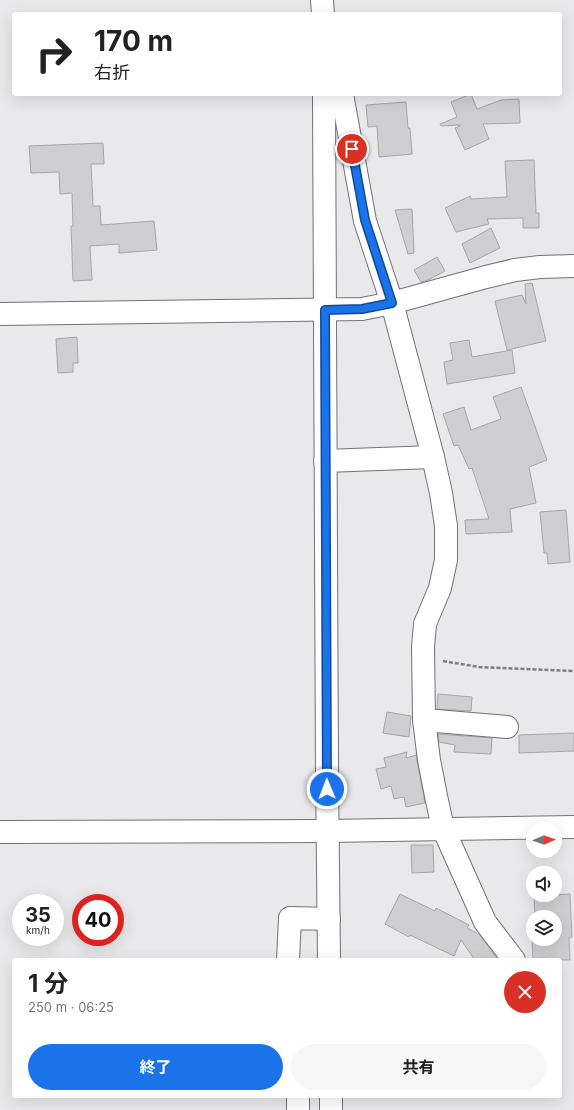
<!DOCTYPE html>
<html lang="ja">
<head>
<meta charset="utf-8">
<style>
  :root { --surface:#fff; --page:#f6f6f6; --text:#222; --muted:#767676; --accent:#1a73e8 }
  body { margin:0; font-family:Inter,"Noto Sans JP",sans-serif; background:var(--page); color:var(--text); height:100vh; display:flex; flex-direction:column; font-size:15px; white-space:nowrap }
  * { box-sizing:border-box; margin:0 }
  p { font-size:13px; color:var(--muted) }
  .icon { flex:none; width:22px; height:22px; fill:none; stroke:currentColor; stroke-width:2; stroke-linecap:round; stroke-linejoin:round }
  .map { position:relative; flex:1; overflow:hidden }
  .drawer { position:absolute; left:12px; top:958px; width:550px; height:140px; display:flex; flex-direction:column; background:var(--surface); border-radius:4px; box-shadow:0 4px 16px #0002 }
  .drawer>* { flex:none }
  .banner { position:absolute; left:12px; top:12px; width:550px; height:84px; border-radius:4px; box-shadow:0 4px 16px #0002; background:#fff; color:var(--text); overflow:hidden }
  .needle { width:26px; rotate:88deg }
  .buttons { position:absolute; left:526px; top:822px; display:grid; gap:8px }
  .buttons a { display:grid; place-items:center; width:36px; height:36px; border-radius:50%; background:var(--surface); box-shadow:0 4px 16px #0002; font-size:20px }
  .speed { position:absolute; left:12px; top:894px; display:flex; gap:8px; font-size:20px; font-weight:700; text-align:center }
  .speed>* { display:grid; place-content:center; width:52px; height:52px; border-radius:50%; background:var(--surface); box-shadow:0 4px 16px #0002; line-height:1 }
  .speed small { font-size:10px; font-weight:400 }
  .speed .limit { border:6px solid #d22; background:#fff; color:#111 }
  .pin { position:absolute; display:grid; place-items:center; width:34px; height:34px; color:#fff; margin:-17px; border:2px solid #fff; border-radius:50%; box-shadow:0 1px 4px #0007 }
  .me { position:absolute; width:44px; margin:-22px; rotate:359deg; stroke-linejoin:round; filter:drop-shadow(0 0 3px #0008) }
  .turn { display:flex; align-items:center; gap:14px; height:84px; padding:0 16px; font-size:18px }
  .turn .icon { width:52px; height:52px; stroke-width:2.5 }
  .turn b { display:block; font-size:28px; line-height:34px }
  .round { display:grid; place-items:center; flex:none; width:42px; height:42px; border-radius:21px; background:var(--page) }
  .summary { display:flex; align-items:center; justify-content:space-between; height:68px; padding:0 16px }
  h1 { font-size:24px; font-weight:700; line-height:30px }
  .button { display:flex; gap:8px; margin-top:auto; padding:8px 16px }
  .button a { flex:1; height:46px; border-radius:24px; background:var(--accent); color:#fff; font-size:16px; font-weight:700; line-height:46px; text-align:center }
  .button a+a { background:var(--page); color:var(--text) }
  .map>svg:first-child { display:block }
</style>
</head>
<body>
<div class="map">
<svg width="574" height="1110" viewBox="0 0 574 1110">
  <rect width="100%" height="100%" fill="#e9e9ec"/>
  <g fill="#cfced1" stroke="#a6a6a9">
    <path d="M471 94 477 109 501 100 519 99 520 123 483 124 489 139 465 150 455 128 460 126V125L441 126 440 124 457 117 451 102Z"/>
    <path d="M406 102 408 128H410L412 154 379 157 377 126 368 127 366 105Z"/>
    <path d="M103 143 104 164H91L93 206H100L101 225 154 221 157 250 119 253V244L90 246 92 280 73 281 71 226H73L72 193 60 194 59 172 31 173 29 146Z"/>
    <path d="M534 160 536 213H539V228H523V218L487 219 489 224 456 232 445 208 470 196 471 199 507 197 505 161Z"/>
    <path d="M412 209 414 253 408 254 395 210Z"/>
    <path d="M491 228 500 248 470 263 462 244Z"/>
    <path d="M437 257 445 271 428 280 421 282 414 270Z"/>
    <path d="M532 283 546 341 507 350 495 301 522 295 526 304 525 284Z"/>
    <path d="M77 337 78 363H73V372L58 373 56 339Z"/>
    <path d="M469 340 472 357 512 350 515 373 447 384 444 362 453 360 450 343Z"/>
    <path d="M521 387 547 460 529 467 536 503 510 509 512 532 466 534 465 520 489 519 472 468 469 469 458 445 454 446 443 414 464 407 471 430 501 419 493 397Z"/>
    <path d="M566 510 570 562 548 564 547 553H544L540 512Z"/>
    <path d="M438 694 472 697 471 711 437 709Z"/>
    <path d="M387 712 411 716 409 737 383 733Z"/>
    <path d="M574 733V751L519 753V735Z"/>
    <path d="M438 734 492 738 491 754 454 752 455 745 439 742Z"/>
    <path d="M407 752 406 758 416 755 425 803 406 807 404 797 394 799 391 786 381 789 376 769 386 767 384 758Z"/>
    <path d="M411 845H433L434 872 412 873Z"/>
    <path d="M400 894 435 911 436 908 469 925 467 928 479 934 498 960H475L461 940 454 956 410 935 409 937 385 924Z"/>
    <path d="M570 894 572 937 569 938 570 960H545V958L533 959 531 917H533V939H555V917H535L534 896Z"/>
  </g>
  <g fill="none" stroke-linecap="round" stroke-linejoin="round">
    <g stroke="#727174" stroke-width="24">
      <g id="minor">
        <path d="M322 0 323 14"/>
        <path d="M324 94 327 775 329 960"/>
        <path d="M342 94 365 221 392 303 433 457 441 493 446 526V560L440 588 425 624 423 647 424 720 429 760 436 796 443 828 485 922 514 960"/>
        <path d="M0 314 362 309 392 303 486 277 515 270 540 267 574 266"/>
        <path d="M325 461 433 457"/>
        <path d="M424 720 507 727"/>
        <path d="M0 832 328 831 574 827"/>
        <path d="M288 960 290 918 329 919"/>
        <path d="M331 1096V1110"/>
        <path d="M298 1110V1096"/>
      </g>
    </g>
    <path stroke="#7e7e80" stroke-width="2.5" stroke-dasharray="4 2" stroke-linecap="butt" d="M443 661 479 667 574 671"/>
    <use href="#minor" stroke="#fff" stroke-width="22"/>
  </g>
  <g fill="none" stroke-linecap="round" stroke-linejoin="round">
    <g stroke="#114b97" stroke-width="10">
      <path id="route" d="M327 789 325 310 362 309 392 303 365 220 352 149"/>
    </g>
    <use href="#route" stroke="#1a73e8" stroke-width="7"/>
  </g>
</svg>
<div class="buttons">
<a><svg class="needle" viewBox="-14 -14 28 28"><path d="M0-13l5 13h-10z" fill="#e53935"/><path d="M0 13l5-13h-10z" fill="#767676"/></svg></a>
<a><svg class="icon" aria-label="sound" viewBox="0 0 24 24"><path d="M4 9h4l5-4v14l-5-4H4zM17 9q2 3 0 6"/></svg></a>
<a><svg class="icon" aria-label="layers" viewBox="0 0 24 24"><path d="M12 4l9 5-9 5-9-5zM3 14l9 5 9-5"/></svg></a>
</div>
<div class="speed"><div>35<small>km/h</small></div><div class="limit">40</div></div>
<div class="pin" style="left:352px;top:149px;background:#d93025"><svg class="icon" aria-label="arrive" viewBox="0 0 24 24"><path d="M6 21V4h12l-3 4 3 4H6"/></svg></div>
<svg class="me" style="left:327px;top:789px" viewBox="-20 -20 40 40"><circle r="17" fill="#1a73e8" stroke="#fff" stroke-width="3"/><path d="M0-11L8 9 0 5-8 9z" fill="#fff"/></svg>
<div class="banner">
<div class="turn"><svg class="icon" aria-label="right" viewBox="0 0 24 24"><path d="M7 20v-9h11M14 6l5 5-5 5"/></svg><div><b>170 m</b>右折</div></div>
</div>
<section class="drawer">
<div class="summary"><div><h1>1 分</h1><p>250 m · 06:25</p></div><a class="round" style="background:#d93025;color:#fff"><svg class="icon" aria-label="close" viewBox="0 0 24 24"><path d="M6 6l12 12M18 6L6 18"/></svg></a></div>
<div class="button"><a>終了</a><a>共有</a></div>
</section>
</div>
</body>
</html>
